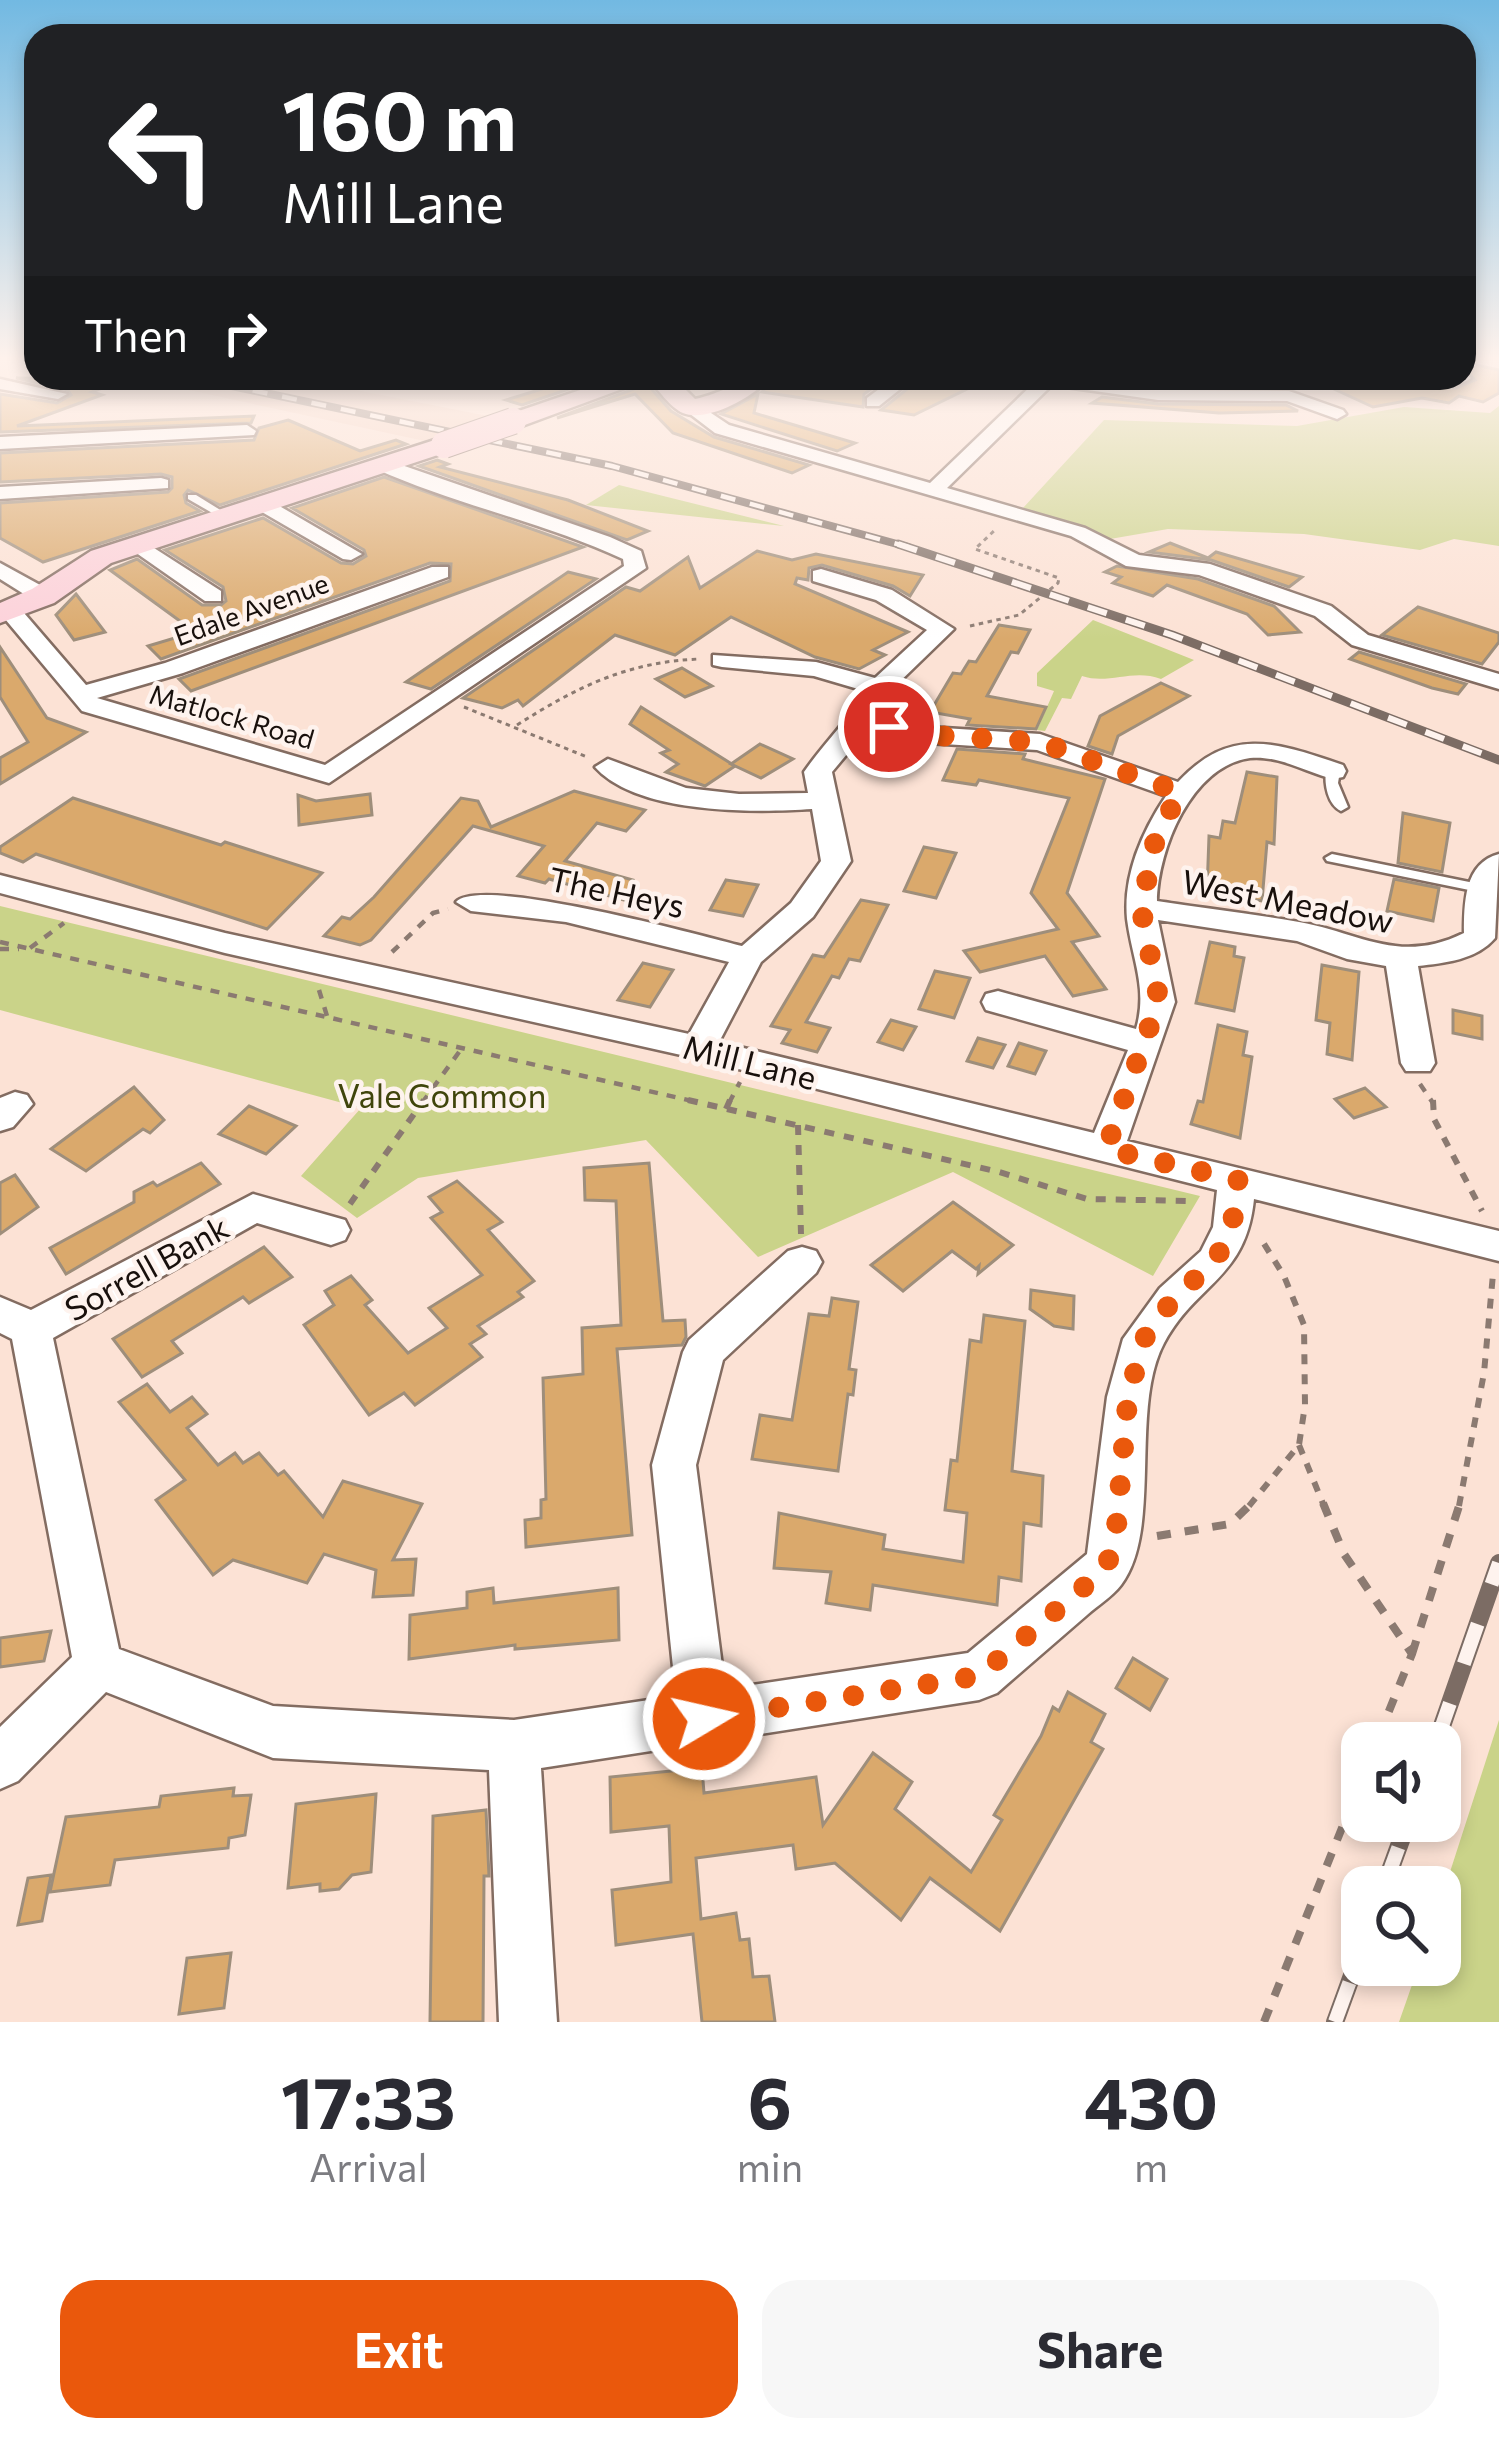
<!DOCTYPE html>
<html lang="en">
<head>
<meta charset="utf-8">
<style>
  :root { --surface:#fff; --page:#f7f7f7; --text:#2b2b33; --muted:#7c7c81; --accent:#ea580c }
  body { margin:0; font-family:Commissioner,sans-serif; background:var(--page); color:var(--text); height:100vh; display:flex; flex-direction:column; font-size:45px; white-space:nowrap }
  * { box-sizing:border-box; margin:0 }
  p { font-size:39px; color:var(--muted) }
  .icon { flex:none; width:66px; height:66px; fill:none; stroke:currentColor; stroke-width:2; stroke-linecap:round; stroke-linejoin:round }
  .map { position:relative; height:2022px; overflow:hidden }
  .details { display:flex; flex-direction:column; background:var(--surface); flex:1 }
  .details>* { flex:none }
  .banner { position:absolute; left:24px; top:24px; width:1452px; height:366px; border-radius:36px; box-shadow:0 6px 18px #0003; background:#202124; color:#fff; overflow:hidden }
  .buttons { position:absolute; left:1341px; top:1722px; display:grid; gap:24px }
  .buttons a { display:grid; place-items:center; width:120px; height:120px; border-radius:24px; background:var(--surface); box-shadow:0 6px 18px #0003; font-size:60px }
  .pin { position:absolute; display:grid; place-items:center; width:102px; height:102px; color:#fff; margin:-51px; border:6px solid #fff; border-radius:50%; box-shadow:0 3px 12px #0007 }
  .me { position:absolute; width:132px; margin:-66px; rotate:81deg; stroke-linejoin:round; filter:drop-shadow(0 0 9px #0008) }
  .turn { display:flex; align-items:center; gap:42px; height:252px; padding:0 60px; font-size:54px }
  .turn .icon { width:156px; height:156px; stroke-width:2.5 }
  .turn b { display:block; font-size:84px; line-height:102px }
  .then { display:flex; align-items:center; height:114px; padding:0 60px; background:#0003; gap:24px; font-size:45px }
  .eta { display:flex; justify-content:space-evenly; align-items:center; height:204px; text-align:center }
  .eta b { font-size:72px; font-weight:700; line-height:84px }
  .primary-button { display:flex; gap:24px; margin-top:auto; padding:24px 60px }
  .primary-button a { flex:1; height:138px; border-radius:36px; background:var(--accent); color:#fff; font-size:48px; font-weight:700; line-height:138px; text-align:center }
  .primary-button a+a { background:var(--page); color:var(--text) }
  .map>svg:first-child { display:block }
</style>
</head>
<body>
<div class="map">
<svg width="1499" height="2022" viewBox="0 0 1499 2022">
  <rect width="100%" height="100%" fill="#fce2d5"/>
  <path fill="#f5d4c4" d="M133 378H295L503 419 434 443Z"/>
  <g fill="#cad389">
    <path d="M1499 406V546L1454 539 1420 550 1304 534 1168 529 1110 539 1023 508 1104 420 1297 426 1404 407 1490 413Z"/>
    <path d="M619 485 784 526 586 505Z"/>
    <path d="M1093 620 1194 660 1161 679C1133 668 1109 685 1082 676L1071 699 1062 698 1045 731 1037 730 1054 691 1037 686V673Z"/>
    <path d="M0 906 1200 1196 1153 1276 953 1172 758 1257 646 1140 418 1178 357 1218 301 1176 361 1108 0 1010Z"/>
    <path d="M1499 1720V2022H1399L1419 1965H1440V1903Z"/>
  </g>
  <g fill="#daa96c" stroke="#9e8e7b" stroke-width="3">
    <path d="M1472 364 1499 370V393L1483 402 1459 396 1449 403 1422 398 1373 407 1310 378H1423L1435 387 1456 388 1475 380 1465 369Z"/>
    <path d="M16 378 124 379 92 392 102 395 17 426 254 416 251 423 0 432V394L57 403 71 395 68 390Z"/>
    <path d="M578 378H601L522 405 506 400Z"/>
    <path d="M774 378H886L864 394 863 407 762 392Z"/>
    <path d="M1130 378 1265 379 1273 386H1158L1126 381Z"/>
    <path d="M917 381 969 388 914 415 881 410Z"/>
    <path d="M647 384 671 411 714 437 809 465 792 473 673 433 635 394 557 418Z"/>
    <path d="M758 394 754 413 855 443 837 451 721 414Z"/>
    <path d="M1102 397 1158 404 1286 405 1298 411 1219 413 1092 403Z"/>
    <path d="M288 420 360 451 396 440 406 444 220 505 188 490 184 495 186 503 200 511 43 562 0 538V503L168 492 172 488V477L161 474 0 482V453L254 440 259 428Z"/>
    <path d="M437 460 448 464 440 467 568 500 648 531 627 540 419 466Z"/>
    <path d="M384 477 583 547 191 691 179 679 450 581 451 564 430 563 161 659 148 646 195 632 110 570 137 559 202 605H221L226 601 223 587 165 550 263 518 341 563 353 564 366 556 364 550 292 508Z"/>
    <path d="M1170 543 1208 558 1216 552 1302 577 1289 587 1211 560 1149 552Z"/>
    <path d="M757 551 792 560 816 554 923 575 910 596 893 586 822 565 809 568 808 580 797 578 795 584 908 632 873 650 885 655 859 669 815 657 731 617 675 655 615 635 523 706 518 700 502 708 463 698 626 587 640 591 688 557 700 588Z"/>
    <path d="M1117 566 1198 579 1274 606 1300 632 1268 635 1247 614 1167 585 1153 596 1113 583 1121 577 1105 572Z"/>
    <path d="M568 572 596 579 431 689 406 682Z"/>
    <path d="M76 594 105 632 74 640 56 615Z"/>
    <path d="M1418 607 1499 633V642L1482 664 1382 635Z"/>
    <path d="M999 625 1030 630 1018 653 1011 652 987 696 1046 707 1036 729 967 725 970 719 930 712 953 673 961 674 969 661 976 662Z"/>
    <path d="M0 647 47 718 86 732 0 784V758L28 742 0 697Z"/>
    <path d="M1359 652 1466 684 1458 694 1432 688 1350 659Z"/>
    <path d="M682 668 712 686 685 697 656 679Z"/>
    <path d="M1161 683 1189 696 1118 736 1112 754 1088 746 1100 716Z"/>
    <path d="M641 707 735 766 705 786 666 772 678 764 661 753 669 750 630 724Z"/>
    <path d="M760 744 793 759 761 778 731 764Z"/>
    <path d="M957 749 1025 754 1023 759 1105 779 1067 893 1099 936 1072 942 1106 989 1073 996 1045 956 980 972 964 951 1058 929 1031 893 1069 798 979 780 976 785 943 780Z"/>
    <path d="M1247 772 1277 777 1274 844 1267 842 1262 901 1207 891 1209 836 1220 838 1223 821 1235 823Z"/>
    <path d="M574 791 645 810 626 831 597 823 565 861 633 880 627 901 549 879 545 883 518 876 544 846 473 826 371 940 360 945 324 936 342 917 350 919 374 897 461 798 478 801 491 827Z"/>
    <path d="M370 794 372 815 299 825 298 795 316 801Z"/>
    <path d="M73 798 221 845 225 842 322 873 267 929 36 854 23 862 0 853V847Z"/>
    <path d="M1403 813 1450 823 1442 872 1398 863Z"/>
    <path d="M924 847 956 853 936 898 904 891Z"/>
    <path d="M1394 879 1439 888 1433 921 1387 911Z"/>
    <path d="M726 880 758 885 743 916 710 910Z"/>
    <path d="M861 900 888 905 860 961 849 959 839 978 832 976 806 1022 830 1028 817 1052 782 1043 790 1030 771 1026 813 955 824 957Z"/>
    <path d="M1210 942 1235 947 1234 956 1244 958 1234 1011 1196 1003Z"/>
    <path d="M643 963 673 970 650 1007 618 1000Z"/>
    <path d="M1322 965 1359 972 1352 1060 1327 1054 1330 1023 1316 1020Z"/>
    <path d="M935 971 970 978 954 1018 919 1009Z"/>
    <path d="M1453 1010 1482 1016V1039L1453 1033Z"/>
    <path d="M891 1020 916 1027 903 1050 878 1042Z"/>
    <path d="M1218 1025 1247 1032 1243 1055 1252 1057 1240 1138 1191 1124 1198 1101 1203 1102Z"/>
    <path d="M978 1038 1005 1045 993 1068 967 1061Z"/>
    <path d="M1019 1043 1046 1051 1035 1074 1008 1066Z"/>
    <path d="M134 1087 164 1120 150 1133 143 1129 86 1171 51 1149Z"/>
    <path d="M1365 1088 1386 1107 1354 1118 1335 1099Z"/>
    <path d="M249 1106 296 1126 266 1154 219 1134Z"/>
    <path d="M201 1163 220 1184 66 1274 50 1248 134 1202V1192L153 1182 157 1186Z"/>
    <path d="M649 1163 663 1321 685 1320 686 1337 682 1345 617 1349 632 1535 526 1547 525 1520 541 1518V1500L546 1499 543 1378 583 1374 582 1328 621 1325 616 1201 585 1200 584 1168Z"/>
    <path d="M15 1175 38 1207 0 1234V1183Z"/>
    <path d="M457 1181 502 1222 488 1230 534 1281 518 1292 523 1297 478 1326 486 1334 470 1344 482 1357 415 1405 404 1393 369 1415 304 1325 334 1305 325 1291 351 1276 372 1300 365 1305 408 1353 447 1328 429 1308 482 1275 431 1218 442 1212 429 1197Z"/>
    <path d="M953 1202 1013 1245 978 1274 979 1266 976 1269 952 1251 903 1291 871 1265Z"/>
    <path d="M264 1247 292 1277 249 1303 243 1297 172 1341 182 1353 142 1377 113 1339Z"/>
    <path d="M1031 1290 1074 1296 1073 1329 1054 1326 1030 1309Z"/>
    <path d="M832 1298 858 1302 849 1369 856 1370 853 1395 848 1394 838 1471 752 1459 760 1415 792 1420 809 1314 829 1316Z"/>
    <path d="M984 1315 1025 1321 1012 1471 1043 1476 1041 1526 1024 1523 1021 1581 999 1577 997 1605 873 1585 870 1610 826 1603 831 1572 774 1568 779 1513 885 1535 883 1549 963 1562 967 1513 945 1510 951 1460 957 1461 970 1340 981 1342Z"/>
    <path d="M147 1384 170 1412 192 1397 207 1414 187 1428 218 1465 235 1453 243 1463 259 1453 278 1475 284 1471 323 1517 343 1481 422 1504 393 1560 416 1559 413 1595 373 1597 376 1570 324 1554 307 1583 233 1560 213 1575 156 1500 185 1480 119 1402Z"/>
    <path d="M493 1588 494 1603 618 1588 619 1640 515 1649V1645L409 1659 410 1615 467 1608V1592Z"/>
    <path d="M51 1631 44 1661 0 1667V1638Z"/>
    <path d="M1133 1658 1167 1679 1150 1710 1116 1688Z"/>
    <path d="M1068 1692 1105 1714 1091 1742 1103 1749 1000 1931 930 1878 901 1920 835 1863 796 1869 793 1845 696 1858 701 1919 736 1913 740 1940 749 1939 753 1977 769 1976 775 2022H702L693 1934 616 1945 612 1890 671 1882 669 1826 611 1832 610 1777 702 1768 704 1793 816 1777 823 1825 873 1753 912 1782 895 1809 971 1872 1002 1820 994 1815 1041 1736 1053 1707 1059 1711Z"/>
    <path d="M234 1788 233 1796 251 1795 245 1835 229 1838 228 1848 115 1860 110 1885 50 1892 66 1817 159 1807 161 1796Z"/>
    <path d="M376 1794 371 1872 352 1875 339 1889 320 1891V1884L288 1888 296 1804Z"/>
    <path d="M486 1810 489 1876H484L483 2022H430L433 1816Z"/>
    <path d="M51 1875 42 1921 18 1925 28 1878Z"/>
    <path d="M231 1953 224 2008 179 2014 187 1958Z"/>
  </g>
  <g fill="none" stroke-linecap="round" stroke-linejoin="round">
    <g stroke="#836c61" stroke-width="5">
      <g id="lane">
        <path d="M188 495H196L230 516 221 518 188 499Z"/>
        <path d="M1333 767 1340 771 1338 783 1348 807 1341 811C1328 805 1324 784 1326 771Z"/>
        <path d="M1332 854 1479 884 1486 888 1479 892 1327 861 1325 858Z"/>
      </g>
    </g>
    <g stroke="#836c61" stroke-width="5">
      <g id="street">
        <path d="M1464 373 1471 378C1461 386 1437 386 1427 378H1464Z"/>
        <path d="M894 378H914L879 406H867V398Z"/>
        <path d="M1028 378H1074L1158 390 1289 391 1343 410 1346 414 1337 419 1287 401 1158 400 1052 385 947 488 1085 528 1139 555 1210 564 1331 606 1368 635 1499 674V689L1352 645 1315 616 1199 575 1126 566 1071 536 715 433 681 407 696 403 729 425 930 483 1034 383Z"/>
        <path d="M0 379 67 394 58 399 0 389Z"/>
        <path d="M247 425 256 431 254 435 0 449V437Z"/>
        <path d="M376 461H390L610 537 641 551 646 568 329 783 82 711 0 613 2 606H18L86 685 165 663 432 567H448V577L183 673 97 698 325 765 624 566 623 559C543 522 456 505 376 469Z"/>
        <path d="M161 478 168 480V488L0 499V487Z"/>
        <path d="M255 500H269L362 554 351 560 343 559 255 508Z"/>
        <path d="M140 539 221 591V601H205L132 550V540Z"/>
        <path d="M0 563 51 591 54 596 51 601H35L0 579Z"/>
        <path d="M821 569 892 590 954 629 890 691 876 716 928 727 1040 734 1178 782C1231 725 1277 743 1343 765L1346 771 1343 777 1333 779C1306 772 1278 755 1250 758 1191 766 1158 850 1157 901 1204 908 1252 914 1299 922 1361 933 1399 965 1464 933 1464 904 1464 863 1499 854L1495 938C1476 960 1445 963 1418 966L1435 1063 1430 1071H1406L1401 1063 1386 966 1347 959 1297 941 1158 920 1175 1002 1127 1141 1499 1231V1261L1254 1199C1246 1279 1196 1283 1164 1343 1129 1409 1163 1529 1121 1585 1113 1596 1097 1606 1087 1615 1057 1641 1027 1667 997 1693L979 1700 541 1768 557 2022H499L489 1770 273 1758 106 1692 18 1781 0 1789V1727L72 1657 12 1339 0 1333V1297L31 1310 253 1194 345 1220 350 1230 345 1240 331 1245 257 1223 53 1338 119 1649 273 1706 514 1720 676 1696 652 1465 683 1352 689 1340 788 1251 802 1247 816 1251 822 1262 816 1273 723 1360 696 1465 725 1689 968 1653 1087 1554 1107 1397 1123 1339 1160 1288 1201 1251 1213 1227 1217 1190 699 1059 225 953 0 893V875L225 933 689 1034 729 962 566 922 471 911 456 902C480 875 699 935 742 946L791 903 821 861 812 809C753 813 637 814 595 767L608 759 686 788 739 794 808 793 804 772C824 743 848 721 865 691L814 676 722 667 713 665V655L816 662 875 678 927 630 876 600 813 581V571ZM867 730 928 743 1037 750 1166 796C1142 832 1123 876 1127 919 1132 959 1148 988 1136 1029L998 991 986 994 982 1002 986 1010 1128 1050 1094 1133 719 1042 761 962 813 917 851 861 832 772Z"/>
        <path d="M15 1092 27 1095 33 1104 13 1127 0 1131V1098Z"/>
      </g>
    </g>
    <g stroke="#836c61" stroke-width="5">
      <g id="secondary">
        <path d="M615 378H674L695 399C724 393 740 378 770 378 754 396 708 423 683 413 671 408 657 389 649 379L522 426 513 428 501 421 504 416Z"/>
        <path d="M444 437 453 440 457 445 453 450 111 563 54 603 0 623V603L32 589 91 551Z"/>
      </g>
    </g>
    <g stroke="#8b7a71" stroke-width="3" stroke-dasharray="4.5 4.5" stroke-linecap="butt">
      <path d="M970 626 1019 615 1058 583 1059 578 975 549 996 529"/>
      <path d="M464 707 587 757"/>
      <path d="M517 725C577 687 627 662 699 659"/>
    </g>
    <g stroke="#8b7a71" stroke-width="4.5" stroke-dasharray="9 9" stroke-linecap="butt">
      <path d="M0 942 701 1103"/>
      <path d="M30 948 64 923"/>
      <path d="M0 949H19"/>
      <path d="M392 952 433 913 448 909"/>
      <path d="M319 990 327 1016"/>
      <path d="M1420 1084 1433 1103"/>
      <path d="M422 1103 462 1048"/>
      <path d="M729 1103 740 1082"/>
    </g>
    <g stroke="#8b7a71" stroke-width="6" stroke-dasharray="10 10" stroke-linecap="butt">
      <path d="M688 1100 999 1172 1087 1199 1192 1201"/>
      <path d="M1433 1100 1434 1119 1482 1211"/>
      <path d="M726 1109 730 1100"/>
      <path d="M798 1125 801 1234"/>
      <path d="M350 1204 424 1100"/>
      <path d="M1299 1445 1324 1506"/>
      <path d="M1249 1506 1299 1445 1305 1405 1304 1325 1284 1276 1261 1239"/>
      <path d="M1459 1506 1484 1373 1493 1274"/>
    </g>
    <g stroke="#8b7a71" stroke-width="8" stroke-dasharray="14 14" stroke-linecap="butt">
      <path d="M1323 1503 1344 1554 1412 1654 1376 1743"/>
      <path d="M1157 1536 1230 1524 1252 1503"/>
      <path d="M1412 1654 1460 1503"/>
      <path d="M1264 2022 1362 1778"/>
    </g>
    <use href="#lane" fill="#fff" fill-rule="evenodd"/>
    <use href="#street" fill="#fff" fill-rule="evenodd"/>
    <use href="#secondary" fill="#fcd1da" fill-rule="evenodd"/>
    <g stroke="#7c6c64" stroke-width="8">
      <path id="rail-far2" d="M194 378 612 466 908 547"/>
    </g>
    <g stroke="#7c6c64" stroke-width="9">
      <path id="rail-far1" d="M898 544 1172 635 1499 760"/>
    </g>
    <g stroke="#7c6c64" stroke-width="18">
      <g id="rail">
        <path d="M1436 1743 1499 1563"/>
        <path d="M1384 1887 1408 1821"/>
        <path d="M1335 2022 1362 1948"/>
      </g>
    </g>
    <use href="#rail-far2" stroke="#fef3ee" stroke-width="4.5" stroke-dasharray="15" stroke-linecap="butt"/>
    <use href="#rail-far1" stroke="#fef3ee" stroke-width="6" stroke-dasharray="20" stroke-linecap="butt"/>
    <use href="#rail" stroke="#fef3ee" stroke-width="14" stroke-dasharray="42" stroke-linecap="butt"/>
    <g stroke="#836c61" stroke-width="28" stroke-linecap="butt">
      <path id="secondary-bridge" d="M444 445 513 421"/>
    </g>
    <use href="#secondary-bridge" stroke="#fcd1da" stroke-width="26"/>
  </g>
  <linearGradient id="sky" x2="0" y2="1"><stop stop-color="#72b9e2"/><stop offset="0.56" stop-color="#fef2ec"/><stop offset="1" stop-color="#fef2ec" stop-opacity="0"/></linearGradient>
  <rect width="1499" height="639" fill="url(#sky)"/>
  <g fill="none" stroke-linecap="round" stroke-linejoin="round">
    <path stroke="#ea580c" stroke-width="21" stroke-dasharray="0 37.8" d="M704 1719 979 1676 1105 1569 1115 1543 1128 1397 1144 1339 1174 1298 1215 1261 1232 1227 1238 1180 1106 1149 1159 1000 1141 908 1156 837 1180 792 1040 742 928 735 889 727"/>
  </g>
  <g text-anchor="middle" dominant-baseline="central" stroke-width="9" stroke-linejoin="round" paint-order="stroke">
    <g font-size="27" fill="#18100c" stroke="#fef3ee">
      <text transform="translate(251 609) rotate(-20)">Edale Avenue</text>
      <text transform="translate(232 716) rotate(16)">Matlock Road</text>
    </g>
    <g font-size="33" fill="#18100c" stroke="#fef3ee">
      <text transform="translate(617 891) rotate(12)">The Heys</text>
      <text transform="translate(1288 900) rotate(11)">West Meadow</text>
      <text transform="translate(750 1061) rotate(14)">Mill Lane</text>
      <text transform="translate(146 1267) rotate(-29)">Sorrell Bank</text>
    </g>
    <g font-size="33" fill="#40450c" stroke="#fef3ee">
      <text x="442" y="1094">Vale Common</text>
    </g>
  </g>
</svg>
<div class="buttons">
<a><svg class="icon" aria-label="sound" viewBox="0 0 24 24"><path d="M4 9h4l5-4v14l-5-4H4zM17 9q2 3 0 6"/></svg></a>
<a><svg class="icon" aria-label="search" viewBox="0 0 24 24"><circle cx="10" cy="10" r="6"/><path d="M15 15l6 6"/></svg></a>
</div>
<div class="pin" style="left:889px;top:727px;background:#d93025"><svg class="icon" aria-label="arrive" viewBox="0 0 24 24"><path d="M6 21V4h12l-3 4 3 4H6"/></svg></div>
<svg class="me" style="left:704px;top:1719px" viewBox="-20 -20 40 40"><circle r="17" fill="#ea580c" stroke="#fff" stroke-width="3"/><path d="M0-11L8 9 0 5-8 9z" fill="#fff"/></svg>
<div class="banner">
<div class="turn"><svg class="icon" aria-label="left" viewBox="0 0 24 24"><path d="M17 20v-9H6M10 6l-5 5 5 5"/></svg><div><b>160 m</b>Mill Lane</div></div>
<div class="then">Then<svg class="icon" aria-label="right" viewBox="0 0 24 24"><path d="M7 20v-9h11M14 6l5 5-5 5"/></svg></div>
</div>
</div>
<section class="details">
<div class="eta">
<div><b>17:33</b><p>Arrival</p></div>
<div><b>6</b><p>min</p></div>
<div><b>430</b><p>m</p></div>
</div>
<div class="primary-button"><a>Exit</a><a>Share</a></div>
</section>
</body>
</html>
